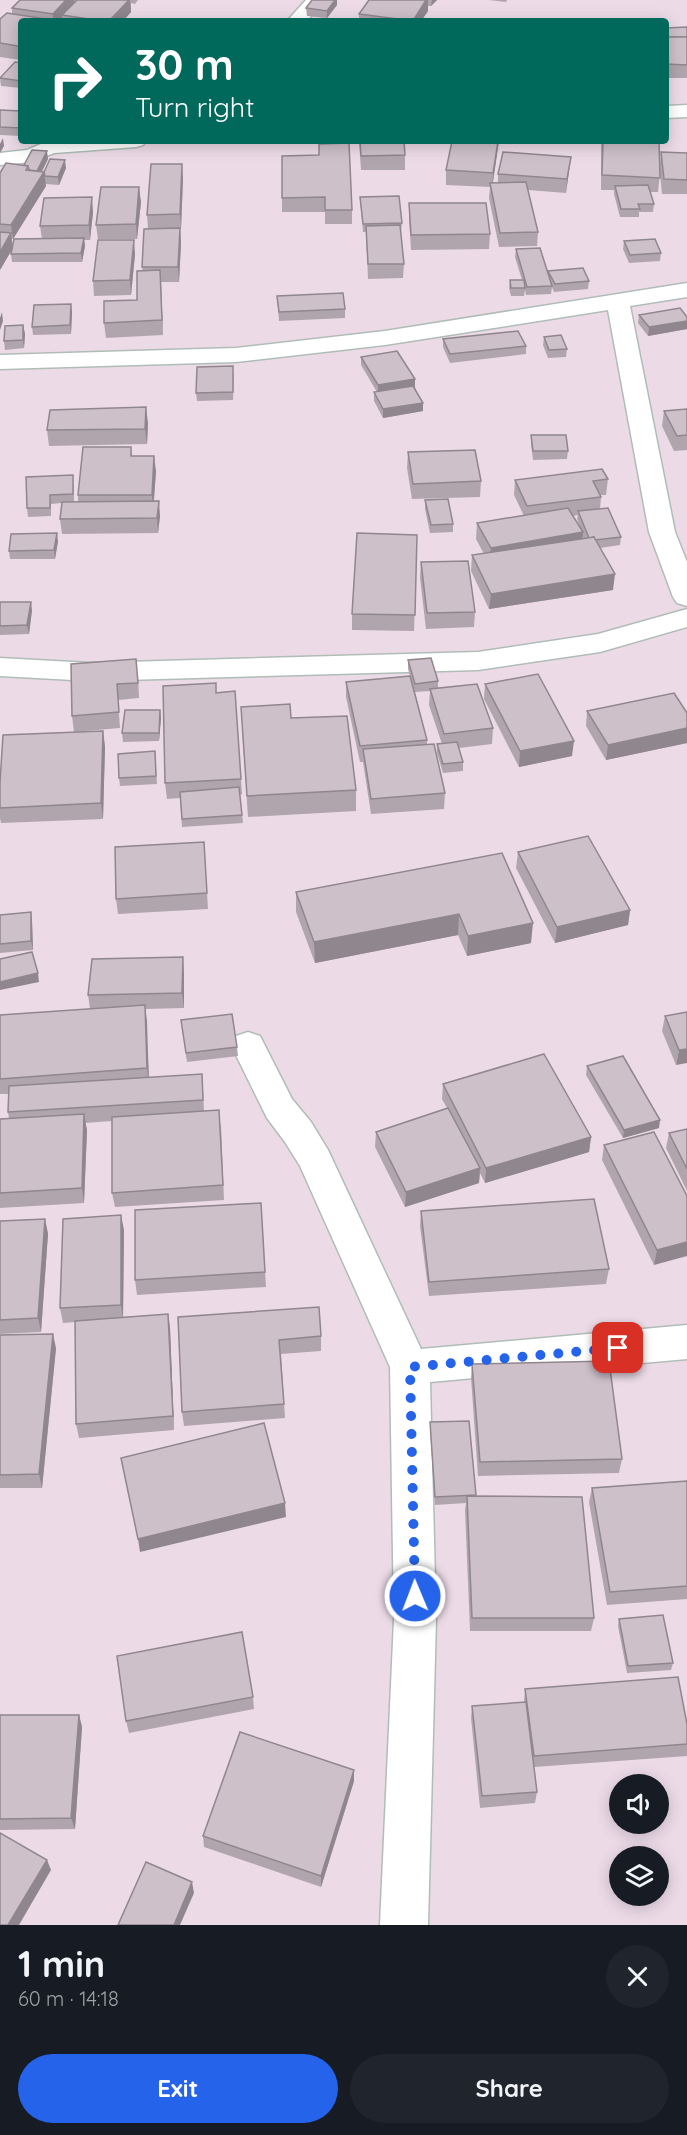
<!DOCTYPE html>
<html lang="en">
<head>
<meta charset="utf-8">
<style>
  :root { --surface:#171b24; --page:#20242c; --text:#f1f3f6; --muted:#9ea1a6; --accent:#2563eb }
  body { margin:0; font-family:Quicksand,sans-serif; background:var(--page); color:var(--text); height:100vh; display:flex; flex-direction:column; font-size:22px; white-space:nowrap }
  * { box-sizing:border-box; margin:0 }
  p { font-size:20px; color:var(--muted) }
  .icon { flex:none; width:33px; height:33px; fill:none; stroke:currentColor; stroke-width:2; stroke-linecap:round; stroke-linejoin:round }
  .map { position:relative; height:1925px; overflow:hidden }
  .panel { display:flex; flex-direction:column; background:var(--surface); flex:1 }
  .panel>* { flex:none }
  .top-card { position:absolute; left:18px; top:18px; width:651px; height:126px; border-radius:6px; box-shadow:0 3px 15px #0003; background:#00695c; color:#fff; overflow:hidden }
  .fabs { position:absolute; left:609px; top:1774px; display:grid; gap:12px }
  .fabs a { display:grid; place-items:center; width:60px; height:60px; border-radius:50%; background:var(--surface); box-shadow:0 3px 15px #0003; font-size:30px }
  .pin { position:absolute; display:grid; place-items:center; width:51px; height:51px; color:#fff; margin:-26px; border-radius:12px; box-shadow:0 3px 9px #0006 }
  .me { position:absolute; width:66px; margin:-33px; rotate:359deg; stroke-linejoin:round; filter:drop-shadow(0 0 4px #0008) }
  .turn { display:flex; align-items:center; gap:21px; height:126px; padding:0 18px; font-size:27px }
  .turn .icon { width:78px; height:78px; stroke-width:2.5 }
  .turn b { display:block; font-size:42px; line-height:51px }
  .round { display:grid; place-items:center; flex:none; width:63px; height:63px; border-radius:32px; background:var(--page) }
  .head { display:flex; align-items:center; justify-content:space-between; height:102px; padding:0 18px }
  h1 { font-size:36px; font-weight:800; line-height:45px }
  .cta { display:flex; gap:12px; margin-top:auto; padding:12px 18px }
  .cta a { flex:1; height:69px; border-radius:36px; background:var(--accent); color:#fff; font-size:24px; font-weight:800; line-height:69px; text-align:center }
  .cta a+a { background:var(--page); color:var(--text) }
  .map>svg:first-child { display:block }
</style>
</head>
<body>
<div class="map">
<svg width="687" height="1925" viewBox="0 0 687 1925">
  <rect width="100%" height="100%" fill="#ecdbe7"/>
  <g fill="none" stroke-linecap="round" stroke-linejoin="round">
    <g stroke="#b0bdb7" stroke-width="3">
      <g id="minor">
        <path d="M306 0H325L307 21H287Z"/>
        <path d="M687 105V117L666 118V106Z"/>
        <path d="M48 141H146L143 145 136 147 54 153 32 162 0 165V153L27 150Z"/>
        <path d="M687 283V297L630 306 675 532 687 562V606L677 603 673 597 649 532 608 310 385 345 236 362 0 369V355L236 348 385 331Z"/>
        <path d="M687 609V627L600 652 478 670 91 681 0 676V658L91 663 478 652 598 634Z"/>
        <path d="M248 1032 260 1036 292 1099 311 1122 328 1150 421 1349 687 1325V1359L430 1382 436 1619 428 1925H380L394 1619 390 1367 300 1166 285 1142 267 1118 231 1045 236 1036Z"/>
      </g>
    </g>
    <use href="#minor" fill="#fff" fill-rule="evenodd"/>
  </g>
  <g fill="#b1a5ad" fill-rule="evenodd">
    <path d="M20 0H138L135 4 131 3V12L123 21H63L62 19 60 21H21V59L20 60 0 57V19L12 14V8Z"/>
    <path d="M369 0H437L431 6H428V11L421 21H359V14Z"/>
    <path d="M489 0H507L506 2Z"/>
    <path d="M337 5 327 18 307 16 306 8Z"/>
    <path d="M687 27V78H666V28Z"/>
    <path d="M21 63V88L1 86 0 78Z"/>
    <path d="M0 110 21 111V136L0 135Z"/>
    <path d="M359 141H404L405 155V170H361Z"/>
    <path d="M499 141 493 183H498V174L569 171 566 193 528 190 538 232 537 246 499 247 489 198 490 187 446 185V170Z"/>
    <path d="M601 141H659L660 163 661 152 687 153V194H662L660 174 658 192H650L654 204 653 212H639V217H620L614 194V190H601Z"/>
    <path d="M282 156 352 210V224H325V212H282Z"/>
    <path d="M48 159 42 171 66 168 59 185 45 184 46 186 13 239H11L12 247 42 239 40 226 93 212 90 240H84L85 246 82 262H12L11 254 12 249 0 270V173L24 165Z"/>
    <path d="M183 178 181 229H180L181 243 179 282H161L163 335 106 338 104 323 137 300 142 271 148 229 147 215Z"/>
    <path d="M360 197 402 223 401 231 404 264 403 278 368 279 366 232H363Z"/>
    <path d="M141 202 137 239H98L96 225Z"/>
    <path d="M409 203 490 234 489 249 411 250 409 218Z"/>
    <path d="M624 241 661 253 660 261 629 263 623 249Z"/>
    <path d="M516 249 548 274V271L589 281 588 289 554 292 552 287 551 294 526 295 525 290 524 296H511L509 288 510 280H522L515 257Z"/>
    <path d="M135 254 131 295 94 296 93 281Z"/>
    <path d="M277 296 345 309V318L279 321Z"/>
    <path d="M72 312 71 334 33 335 32 327Z"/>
    <path d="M639 315 687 317V329L648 336 638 323Z"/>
    <path d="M23 325 25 334 24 348 5 350 4 341Z"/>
    <path d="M544 337 567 349 566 357 548 358 543 345Z"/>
    <path d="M443 339 526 346V354L450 363 443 347Z"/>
    <path d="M361 357 415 379V387L423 411 383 418 374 401V392H377L361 365Z"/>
    <path d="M234 374 233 400 197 401 196 393Z"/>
    <path d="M687 409V450L674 451 662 426 664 411Z"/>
    <path d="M148 423 147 444 49 446 47 430Z"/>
    <path d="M531 435 568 451 567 459 533 460 531 444Z"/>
    <path d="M131 447 132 456 156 471 154 501 160 516 158 533 62 534 60 519 62 503 51 504V516L28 517 27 508 26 477 74 484V502H78V495Z"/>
    <path d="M408 452 481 481 480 497 412 499 407 468Z"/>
    <path d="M608 479 606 495H600L601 497 600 509 621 537 620 545 600 548 613 590 489 609 471 571 472 555 484 554 476 539 477 523 524 516 514 495 515 480ZM578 515 577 519 581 529 573 516Z"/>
    <path d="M425 500 453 524V532L430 533 425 509Z"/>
    <path d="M417 535 414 631 352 630V614Z"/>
    <path d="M58 541 55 559H10L9 551Z"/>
    <path d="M421 562 475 612 474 627 426 629 420 578Z"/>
    <path d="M0 602 32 610 29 634 0 635Z"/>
    <path d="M408 660 438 681V688L493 728 492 744 459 748 463 762V771L443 773 437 753V744H442L429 705 430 691 415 692 427 740V744L445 793 444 809 371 814 363 762H360L346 697V682L410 676 408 669Z"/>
    <path d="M71 664 138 675 139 698 118 700 120 728 74 732 72 716Z"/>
    <path d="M485 684 572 756 519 767 484 699Z"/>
    <path d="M235 691 242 794 240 795 243 823 182 827 180 798 167 799 165 783 217 692Z"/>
    <path d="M160 710 161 718 159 741 123 742 122 733Z"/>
    <path d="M587 711 687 713V743L606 760 586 726Z"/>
    <path d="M291 718 356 790V811L248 817 242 727Z"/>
    <path d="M103 731 105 747 103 819 1 823 0 818V782Z"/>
    <path d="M155 751 157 784 120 786 119 778Z"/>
    <path d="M204 842 208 909 118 914 116 899Z"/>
    <path d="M518 852 630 910 628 925 555 943 516 868Z"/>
    <path d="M502 853 531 943 467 956 458 935 315 963 296 912V892Z"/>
    <path d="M31 912 32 921 33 950 0 953V915Z"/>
    <path d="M184 973V1008L145 1009 149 1077 203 1089 204 1111 221 1125 224 1200 115 1207 112 1193V1121L85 1123 87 1130 84 1203 0 1208V1119H9L8 1112 9 1094H0V1015L90 1009 88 995Z"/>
    <path d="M687 1012 676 1065 662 1031 665 1016Z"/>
    <path d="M182 1028 237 1047 238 1056 187 1062Z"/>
    <path d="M587 1066 659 1128 623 1138 586 1075Z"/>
    <path d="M443 1084 591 1137 589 1152 485 1183 480 1173 479 1183 405 1207 375 1147 376 1132 447 1108 442 1099Z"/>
    <path d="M687 1129V1191L666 1148 669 1133Z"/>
    <path d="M604 1145 687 1196 654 1265 602 1160Z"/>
    <path d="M261 1203 266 1287 137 1295 135 1280Z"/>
    <path d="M421 1211 609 1269 606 1284 429 1296 420 1226Z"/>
    <path d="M45 1219 48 1234 41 1332 0 1334V1221Z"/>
    <path d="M124 1230 123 1317 168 1314 170 1328 174 1430 79 1438 76 1424 75 1322 63 1323 60 1308Z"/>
    <path d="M178 1317 321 1336V1351L281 1354 285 1418 184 1426 182 1412Z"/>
    <path d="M0 1335 56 1348 42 1488H0Z"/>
    <path d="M472 1364 622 1459 619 1473 478 1476 471 1378Z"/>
    <path d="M430 1422 476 1496 594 1618 591 1631H470L465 1510 466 1503 435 1505 430 1429Z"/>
    <path d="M687 1481V1599L607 1605 589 1502 592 1488Z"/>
    <path d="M619 1619 673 1663 671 1670 627 1673 618 1626Z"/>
    <path d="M525 1689 687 1724V1756L534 1767 537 1792 535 1803 480 1808 471 1718 472 1706 524 1703Z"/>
    <path d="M253 1697 254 1709 129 1733 126 1721Z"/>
    <path d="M0 1715H79L82 1727 75 1829 0 1830Z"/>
    <path d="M354 1781 321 1887 204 1847 203 1836Z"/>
  </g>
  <g fill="#90868d">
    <path d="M66 0H74V6L62 15V19L60 21H53V14Z"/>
    <path d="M129 0H130L131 12 123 21H109Z"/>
    <path d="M335 0H337V5L327 18V11Z"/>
    <path d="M426 0H428V11L421 21H413Z"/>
    <path d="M432 0H437L431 6Z"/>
    <path d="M21 44V59L20 60 18 46Z"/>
    <path d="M3 138 4 146 0 153V144Z"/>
    <path d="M498 141H499L492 187 493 173Z"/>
    <path d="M47 151 48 159 38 179 37 171Z"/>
    <path d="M571 157 569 171 566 193 567 179Z"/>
    <path d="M65 160 66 168 59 185 58 177Z"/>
    <path d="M182 164 183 178 181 229 180 214Z"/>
    <path d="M44 172 46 186 13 239 11 225Z"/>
    <path d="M139 187 141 202 137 239 136 224Z"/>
    <path d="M92 197 93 212 90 240 89 225Z"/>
    <path d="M180 228 181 243 179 282 178 267Z"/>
    <path d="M11 233 13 248 0 270V252Z"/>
    <path d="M84 238 85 246 82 262 81 253Z"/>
    <path d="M134 240 135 254 131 295 130 280Z"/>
    <path d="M160 270 161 285 163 335 162 320Z"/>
    <path d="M71 304 72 312 71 334 70 325Z"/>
    <path d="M2 312 3 321 0 330V318Z"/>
    <path d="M687 321V329L648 336 649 327Z"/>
    <path d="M23 325 25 334 24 348 23 340Z"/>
    <path d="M415 379V387L378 394V385Z"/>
    <path d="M423 403V411L383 418V409Z"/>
    <path d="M146 407 148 423 147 444 145 429Z"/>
    <path d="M154 456 156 471 153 510 152 495Z"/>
    <path d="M159 501 160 516 158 533 157 518Z"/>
    <path d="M583 532 582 548 490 563 491 548Z"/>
    <path d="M57 533 58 541 55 559 54 550Z"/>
    <path d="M615 574 613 590 489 609 491 594Z"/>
    <path d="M31 602 32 610 29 634 27 625Z"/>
    <path d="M160 710 161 718 159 741V733Z"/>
    <path d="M687 728V743L606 760 608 745Z"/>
    <path d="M103 731 105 747 103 819 101 803Z"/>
    <path d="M574 741 572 756 519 767 520 751Z"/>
    <path d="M630 910 628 925 555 943 557 927Z"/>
    <path d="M31 912 32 921 33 950 31 941Z"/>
    <path d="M459 914 458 935 315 963 314 942Z"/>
    <path d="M533 923 531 943 467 956 468 936Z"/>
    <path d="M183 957 184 973V1008L182 993Z"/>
    <path d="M38 973 39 982 0 990V982Z"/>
    <path d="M145 1005 147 1021 149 1084 147 1068Z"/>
    <path d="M687 1049V1063L676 1065 679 1050Z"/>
    <path d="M84 1114 87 1130 84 1203 82 1188Z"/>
    <path d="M660 1120 659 1128 623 1138 624 1130Z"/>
    <path d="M591 1137 589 1152 485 1183 486 1168Z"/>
    <path d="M480 1168 479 1183 405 1207 406 1192Z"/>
    <path d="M121 1215 124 1230 123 1319 121 1305Z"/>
    <path d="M45 1219 48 1234 41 1332 38 1318Z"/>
    <path d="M687 1242V1256L654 1265 657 1250Z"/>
    <path d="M168 1314 170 1328 174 1430 173 1416Z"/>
    <path d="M53 1334 56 1348 42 1488 39 1474Z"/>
    <path d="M285 1503 286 1517 140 1552 138 1539Z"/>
    <path d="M79 1715 82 1727 75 1829 71 1818Z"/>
    <path d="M354 1770V1781L321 1887V1876Z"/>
    <path d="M47 1860 51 1870 19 1925H8Z"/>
    <path d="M192 1882 194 1893 180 1925H174Z"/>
  </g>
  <g fill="#cec0c9" stroke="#90868d" stroke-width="1.5">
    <path d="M20 0H66L53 14 12 8Z"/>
    <path d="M77 0H129L109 21H102L62 15Z"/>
    <path d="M312 0H335L327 11 306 8Z"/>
    <path d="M369 0H426L413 21 359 14Z"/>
    <path d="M7 13 46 19 45 21H21V44L18 46 0 43V19Z"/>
    <path d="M537 19 562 21H536Z"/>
    <path d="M687 27V37H666V28Z"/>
    <path d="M666 37H687V65L666 64Z"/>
    <path d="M15 62 21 63V81L0 78Z"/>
    <path d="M0 110 21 111V128L0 127Z"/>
    <path d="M360 141H404L405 155 361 156Z"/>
    <path d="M452 141H498L493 173 446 170Z"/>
    <path d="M603 141H659L660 178 602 175Z"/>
    <path d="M349 143 352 210H325V197L282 198V156L319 155V144Z"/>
    <path d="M32 150 47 151 37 171 29 170 28 166 24 165Z"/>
    <path d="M503 152 571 157 567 179 498 174Z"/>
    <path d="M661 152 687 153V180L664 179Z"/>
    <path d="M50 159 65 160 58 177 45 176 44 172Z"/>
    <path d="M6 163 28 166 26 170 44 172 11 225 0 224V173Z"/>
    <path d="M151 164H182L180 214 147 215Z"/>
    <path d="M526 182 538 232 500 233 490 183Z"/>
    <path d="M648 185 654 204H638L640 209H621L615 186Z"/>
    <path d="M101 187H139L136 224 96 225Z"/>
    <path d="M399 196 402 223 363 224 360 197Z"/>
    <path d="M92 197 89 225 40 226 44 198Z"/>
    <path d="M409 203H486L490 234 411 235Z"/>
    <path d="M400 225 404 264H368L366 226Z"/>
    <path d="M180 228 178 267H142L144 229Z"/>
    <path d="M0 232 11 233 0 252Z"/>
    <path d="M84 238 81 253 11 254 14 239Z"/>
    <path d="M655 239 661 253 630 255 624 241Z"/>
    <path d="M98 240H134L130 280 93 281Z"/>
    <path d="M540 248 552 286 527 287 516 249Z"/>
    <path d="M583 268 589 281 555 284 548 271Z"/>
    <path d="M160 270 162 320 104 323V301L137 300V271Z"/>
    <path d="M510 280H524L525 288H511Z"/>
    <path d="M343 293 345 309 279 312 277 296Z"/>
    <path d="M71 304 70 325 32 327 34 305Z"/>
    <path d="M680 308 687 317V321L649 327 639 315Z"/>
    <path d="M23 325V340L4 341 5 326Z"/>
    <path d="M518 331 526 346 450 354 443 339Z"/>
    <path d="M561 335 567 349 549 350 544 337Z"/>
    <path d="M397 351 415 379 378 385 361 357Z"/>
    <path d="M233 366V392L196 393 197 367Z"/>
    <path d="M413 386 423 403 383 409 374 392Z"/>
    <path d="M146 407 145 429 47 430 50 410Z"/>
    <path d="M687 409V435L677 436 664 411Z"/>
    <path d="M531 435H566L568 451H533Z"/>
    <path d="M83 447H131V456H154L152 495H78Z"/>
    <path d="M475 450 481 481 413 484 408 452Z"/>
    <path d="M602 469 608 479 593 481 601 497 527 506 515 480Z"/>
    <path d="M73 475V494L50 495V508H27L26 477Z"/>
    <path d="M448 499 453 524 431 525 425 500Z"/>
    <path d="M159 501 157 518 60 519 62 502Z"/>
    <path d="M568 508 583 532 491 548 477 523Z"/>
    <path d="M608 508 621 537 595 540 594 537 589 538 578 511Z"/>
    <path d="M57 533 54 550 9 551 11 534Z"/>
    <path d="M357 533 417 535 415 615 352 614Z"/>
    <path d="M594 537 615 574 491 594 472 555Z"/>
    <path d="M468 561 475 612 427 613 421 562Z"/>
    <path d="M0 602H31L27 625 0 626Z"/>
    <path d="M431 658 438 681 415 684 408 660Z"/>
    <path d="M136 659 138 683 117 684 119 712 72 716 71 664Z"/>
    <path d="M538 674 574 741 520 751 485 684Z"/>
    <path d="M410 676 427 740 360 746 346 682Z"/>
    <path d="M216 683V693L235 691 241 779 165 783 163 686Z"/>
    <path d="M477 684 493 728 444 734 430 689Z"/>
    <path d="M674 693 687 713V728L608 745 587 711Z"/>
    <path d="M290 704 291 718 347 716 356 790 247 796 241 707Z"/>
    <path d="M125 710H160L159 733H122Z"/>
    <path d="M103 731 101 803 0 808V782L3 735Z"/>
    <path d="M457 742 463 762 443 764 437 744Z"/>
    <path d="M434 744 445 793 371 799 363 749Z"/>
    <path d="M155 751 156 776 119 778 118 754Z"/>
    <path d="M239 787 242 815 182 819 180 792Z"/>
    <path d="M588 836 630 910 557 927 518 852Z"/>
    <path d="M204 842 207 893 116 899 115 847Z"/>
    <path d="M502 853 533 923 468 936 459 914 314 942 296 892Z"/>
    <path d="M31 912V941L0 944V915Z"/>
    <path d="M32 952 38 973 0 982V959Z"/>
    <path d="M183 957 182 993 88 995 92 959Z"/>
    <path d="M145 1005 147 1068 0 1079V1015Z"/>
    <path d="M687 1012V1049L679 1050 665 1016Z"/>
    <path d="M232 1014 237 1047 186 1053 181 1020Z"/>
    <path d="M544 1054 591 1137 486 1168 443 1084Z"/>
    <path d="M623 1056 660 1120 624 1130 587 1066Z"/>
    <path d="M202 1074 203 1100 8 1112 9 1086Z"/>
    <path d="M448 1108 480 1168 406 1192 376 1132Z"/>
    <path d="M219 1110 223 1185 112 1193V1117Z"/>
    <path d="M84 1114 82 1188 0 1193V1119Z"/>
    <path d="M687 1129V1169L669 1133Z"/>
    <path d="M654 1132 687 1196V1242L657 1250 604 1145Z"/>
    <path d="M594 1199 609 1269 429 1282 421 1211Z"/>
    <path d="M261 1203 265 1272 135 1280V1210Z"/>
    <path d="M121 1215V1305L60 1308 63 1219Z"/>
    <path d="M45 1219 38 1318 0 1320V1221Z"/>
    <path d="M319 1307 321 1336 279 1340 284 1404 182 1412 178 1317Z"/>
    <path d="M168 1314 173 1416 76 1424 75 1321Z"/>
    <path d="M53 1334 39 1474 0 1475V1335Z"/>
    <path d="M609 1361 622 1459 480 1462 472 1364Z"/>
    <path d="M469 1421 476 1495 435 1497 430 1422Z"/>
    <path d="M264 1423 285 1503 138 1539 121 1458Z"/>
    <path d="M687 1481V1586L610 1592 592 1488Z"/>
    <path d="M467 1496 582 1497 594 1618H472Z"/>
    <path d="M663 1615 673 1663 628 1666 619 1619Z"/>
    <path d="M242 1632 253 1697 126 1721 117 1656Z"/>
    <path d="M678 1677 687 1724V1744L534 1756 525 1689Z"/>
    <path d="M526 1702 537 1792 482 1796 472 1706Z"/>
    <path d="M0 1715H79L71 1818 0 1819Z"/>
    <path d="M240 1732 354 1770 321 1876 203 1836Z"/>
    <path d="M0 1833 47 1860 8 1925H0Z"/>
    <path d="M146 1862 192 1882 174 1925H118Z"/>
  </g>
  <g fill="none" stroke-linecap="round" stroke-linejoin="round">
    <path stroke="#2563eb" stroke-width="10" stroke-dasharray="0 18" d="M415 1596 410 1367 618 1348"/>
  </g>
</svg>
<div class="fabs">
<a><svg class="icon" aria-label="sound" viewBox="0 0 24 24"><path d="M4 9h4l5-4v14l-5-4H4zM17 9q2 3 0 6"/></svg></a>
<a><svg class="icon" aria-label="layers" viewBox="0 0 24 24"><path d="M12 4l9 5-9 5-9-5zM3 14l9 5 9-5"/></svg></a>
</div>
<div class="pin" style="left:618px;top:1348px;background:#d93025"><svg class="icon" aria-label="arrive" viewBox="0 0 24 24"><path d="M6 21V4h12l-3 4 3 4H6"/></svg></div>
<svg class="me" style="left:415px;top:1596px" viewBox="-20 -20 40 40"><circle r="17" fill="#2563eb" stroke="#fff" stroke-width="3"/><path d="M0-11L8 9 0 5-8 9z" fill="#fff"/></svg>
<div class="top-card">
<div class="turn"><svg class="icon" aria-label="right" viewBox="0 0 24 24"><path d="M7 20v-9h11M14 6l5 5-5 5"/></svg><div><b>30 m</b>Turn right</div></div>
</div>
</div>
<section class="panel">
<div class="head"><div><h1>1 min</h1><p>60 m · 14:18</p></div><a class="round"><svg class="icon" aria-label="close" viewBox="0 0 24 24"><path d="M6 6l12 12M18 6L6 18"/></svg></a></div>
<div class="cta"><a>Exit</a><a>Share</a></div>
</section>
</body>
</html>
